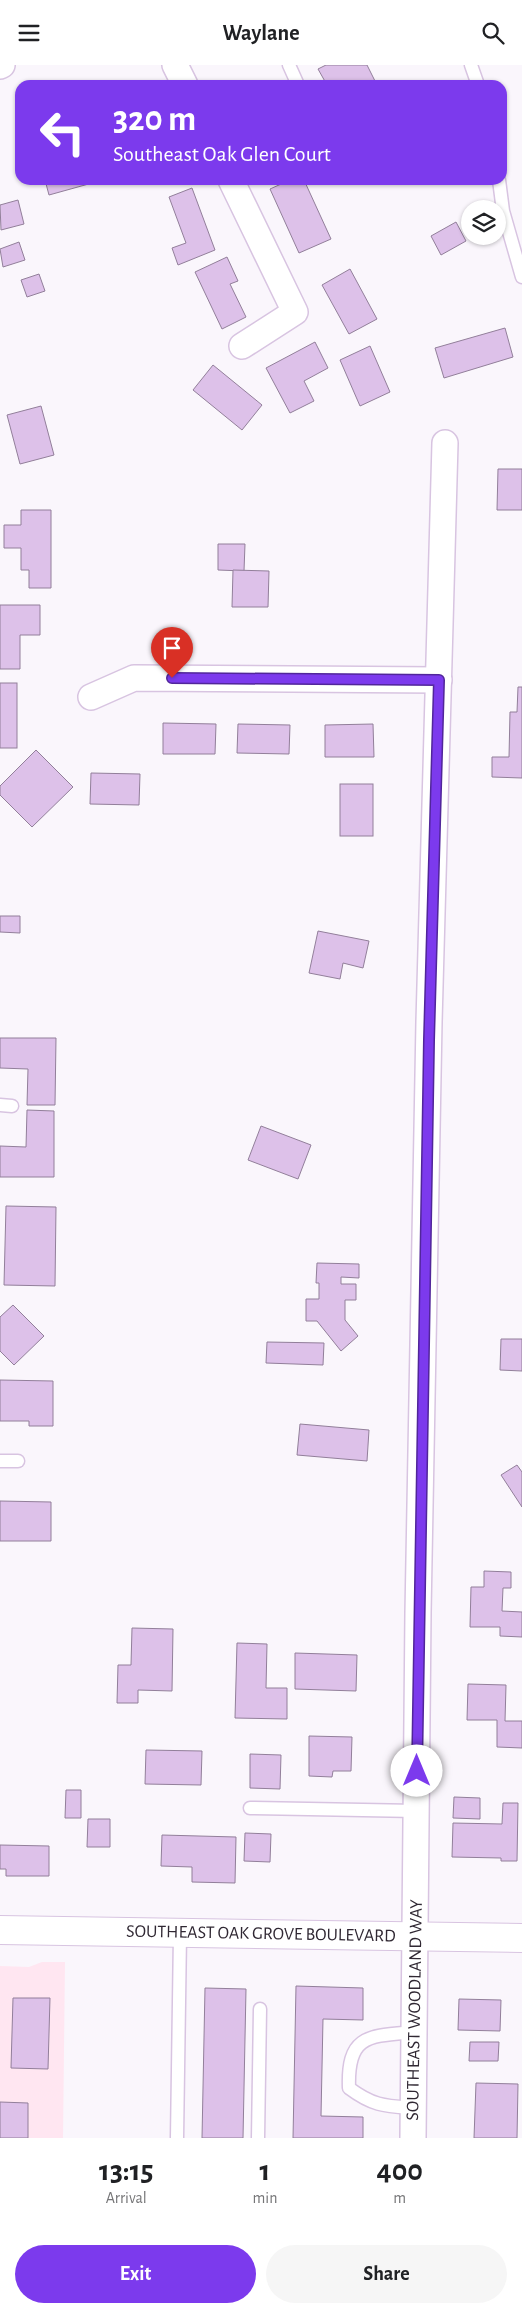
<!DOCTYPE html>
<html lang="en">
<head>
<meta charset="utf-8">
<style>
  :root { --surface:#fff; --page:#f6f6f6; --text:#202124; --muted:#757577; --accent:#7c3aed }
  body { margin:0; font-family:"Alegreya Sans",sans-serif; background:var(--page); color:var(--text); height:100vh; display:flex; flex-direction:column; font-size:19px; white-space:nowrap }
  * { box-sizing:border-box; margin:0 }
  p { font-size:16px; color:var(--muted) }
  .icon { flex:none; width:28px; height:28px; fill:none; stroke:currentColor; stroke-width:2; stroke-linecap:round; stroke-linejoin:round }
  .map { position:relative; height:2073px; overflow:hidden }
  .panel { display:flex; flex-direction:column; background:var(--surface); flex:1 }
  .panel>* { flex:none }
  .guide { position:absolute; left:15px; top:15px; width:492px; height:105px; border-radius:15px; box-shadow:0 1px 4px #0004; background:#7c3aed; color:#fff; overflow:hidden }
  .tools { position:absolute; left:461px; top:135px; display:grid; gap:10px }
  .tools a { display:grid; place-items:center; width:45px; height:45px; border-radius:50%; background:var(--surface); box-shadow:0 1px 4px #0004; font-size:25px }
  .pin { position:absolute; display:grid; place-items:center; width:42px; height:42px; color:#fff; margin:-51px -21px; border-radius:50% 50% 50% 0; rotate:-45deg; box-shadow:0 0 5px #0007 }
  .pin .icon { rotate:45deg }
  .me { position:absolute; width:55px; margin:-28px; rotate:0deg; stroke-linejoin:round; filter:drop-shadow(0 0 4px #0008) }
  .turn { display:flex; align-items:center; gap:18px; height:105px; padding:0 15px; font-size:22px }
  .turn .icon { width:65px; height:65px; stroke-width:2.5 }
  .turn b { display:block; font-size:35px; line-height:42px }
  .eta { display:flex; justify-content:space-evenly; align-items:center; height:85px; text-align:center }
  .eta b { font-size:30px; font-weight:700; line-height:35px }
  .cta { display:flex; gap:10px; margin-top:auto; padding:10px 15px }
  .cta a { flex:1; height:58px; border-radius:30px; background:var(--accent); color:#fff; font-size:20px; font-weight:700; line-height:58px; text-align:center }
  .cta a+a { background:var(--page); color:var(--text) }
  header { display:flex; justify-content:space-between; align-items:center; height:65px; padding:0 15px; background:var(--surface); font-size:22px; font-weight:700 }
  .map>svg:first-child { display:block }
</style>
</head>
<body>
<header><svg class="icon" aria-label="menu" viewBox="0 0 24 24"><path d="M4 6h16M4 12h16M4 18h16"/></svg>Waylane<svg class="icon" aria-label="search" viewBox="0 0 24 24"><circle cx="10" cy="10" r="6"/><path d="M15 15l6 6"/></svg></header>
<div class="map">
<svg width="522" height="2073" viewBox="0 0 522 2073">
  <rect width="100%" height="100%" fill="#faf6fc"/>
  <path fill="#ffe6f1" d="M42 1897H65L63 2073H0V1901L29 1902Z"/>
  <g fill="#ddc1e9" stroke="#927f9a">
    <path d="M326 0H367L377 20H327L318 4Z"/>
    <path d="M45 115H103L49 130Z"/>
    <path d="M290 115H304L331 174 299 188 270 124Z"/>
    <path d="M192 123 215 185 178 200 172 183 186 178 169 132Z"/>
    <path d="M18 135 24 159 1 165 0 140Z"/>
    <path d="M456 157 466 176 441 190 431 171Z"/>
    <path d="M19 177 25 195 3 202 0 184Z"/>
    <path d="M227 192 238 216 230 219 246 252 222 264 195 207Z"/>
    <path d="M350 204 377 254 349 269 322 220Z"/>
    <path d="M39 209 45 226 27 232 21 215Z"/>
    <path d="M505 263 513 292 444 313 435 283Z"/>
    <path d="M315 277 328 303 304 316 314 336 290 348 266 303Z"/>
    <path d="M370 281 390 327 360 341 340 295Z"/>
    <path d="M213 300 262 340 242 365 193 325Z"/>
    <path d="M41 341 54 390 20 399 7 350Z"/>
    <path d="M498 404H522V445H497Z"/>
    <path d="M21 445H51V523H29V505H21V483H4V460H21Z"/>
    <path d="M218 479H245L244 506 218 505Z"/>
    <path d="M233 505 269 506 268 542H232Z"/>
    <path d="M0 540H40V570H20V604H0Z"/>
    <rect x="0" y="618" width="17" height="65"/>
    <path d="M518 622H522V713L492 712V692H509L510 647H517Z"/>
    <path d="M163 658 216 659 215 689H163Z"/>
    <path d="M238 659 290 660 289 689 237 688Z"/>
    <path d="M373 659 374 692H325V660Z"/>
    <path d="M36 685 73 722 32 762 0 730V721Z"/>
    <path d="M91 708 140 709 139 740 90 739Z"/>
    <rect x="340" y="719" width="33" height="52"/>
    <path d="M0 851H20V868L0 867Z"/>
    <path d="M318 866 369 876 363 903 343 898 340 914 309 908Z"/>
    <path d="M0 973H56L55 1040H27L28 1004 0 1003Z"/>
    <path d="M27 1045 54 1046V1112H0V1081L26 1082Z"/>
    <path d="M261 1061 311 1080 298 1114 248 1095Z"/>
    <path d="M6 1141 56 1142 55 1221 4 1220Z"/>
    <path d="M317 1198 359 1199V1213L341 1212V1219H356V1235H345V1255L358 1271 341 1286 317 1256H306V1234H319V1218H316Z"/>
    <path d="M13 1240 44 1271 14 1300 0 1286V1252Z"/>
    <path d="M501 1274H522V1306L500 1305Z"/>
    <path d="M267 1277 324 1278 323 1300 266 1298Z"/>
    <path d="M0 1315 53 1316V1361H29V1356H0Z"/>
    <path d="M300 1359 369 1365 367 1396 297 1390Z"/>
    <path d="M517 1400 522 1407V1442L501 1410Z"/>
    <path d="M0 1436 51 1437V1476H0Z"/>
    <path d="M484 1506 511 1507V1523H503L502 1546 522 1547V1572L500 1571V1562H470L471 1522H484Z"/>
    <path d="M132 1563 173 1564 172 1626 138 1625V1638H117L118 1600H131Z"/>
    <path d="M237 1578 267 1579 266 1623H287V1654L235 1653Z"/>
    <path d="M295 1588 357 1590 356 1626 295 1624Z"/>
    <path d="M468 1619 506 1620 505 1656H522V1683L497 1682V1655H467Z"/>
    <path d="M309 1671 352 1672 351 1706H333L332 1712 309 1711Z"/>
    <path d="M146 1685 202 1686 201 1720 145 1719Z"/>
    <path d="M250 1689 281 1690 280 1724 250 1723Z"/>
    <path d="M66 1725H81V1753H65Z"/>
    <path d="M454 1732 480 1733V1754L453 1753Z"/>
    <path d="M503 1738H518L517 1796H501V1793L452 1792 453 1758 502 1759Z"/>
    <path d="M88 1754H110V1782H87Z"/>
    <path d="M245 1768 271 1769 270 1797 244 1796Z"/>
    <path d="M162 1770 236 1772 235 1818 192 1817V1802L161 1801Z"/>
    <path d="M0 1780 49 1781V1811H6V1804H0Z"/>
    <path d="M296 1921 363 1923V1955L323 1954 321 2051 363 2052V2073H293Z"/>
    <path d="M205 1923 246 1924 243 2073H202Z"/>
    <path d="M13 1933H50L48 2004 11 2003Z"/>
    <path d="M459 1934 501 1935 500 1966 458 1965Z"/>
    <path d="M470 1977H499L498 1996H469Z"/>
    <path d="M476 2018 518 2019 517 2073H474Z"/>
    <path d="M0 2037 28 2038V2073H0Z"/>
  </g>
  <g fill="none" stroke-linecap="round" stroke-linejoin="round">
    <g stroke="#d8c4e1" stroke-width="15">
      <g id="service">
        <path d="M289 0 298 20"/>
        <path d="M471 0 478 20"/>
        <path d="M499 115 503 146 522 212"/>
        <path d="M0 1040 12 1041"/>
        <path d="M0 1396H18"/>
        <path d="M250 1743 417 1746"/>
        <path d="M413 2043C385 2041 373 2041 349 2023 347 1969 369 1971 415 1967"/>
        <path d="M177 2073 180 1869"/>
        <path d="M258 2073 260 1944"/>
      </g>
    </g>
    <g stroke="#d8c4e1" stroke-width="28">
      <g id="minor">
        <path d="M175 0 185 20"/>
        <path d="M0 1 2 0"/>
        <path d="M231 115 295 247 242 281"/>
        <path d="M91 632 134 613 439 615"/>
        <path d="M413 2073 418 1548 429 957 445 378"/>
      </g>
    </g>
    <g stroke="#d8c4e1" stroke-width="30">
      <path id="tertiary" d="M0 1865 522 1873"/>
    </g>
    <use href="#service" stroke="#fff" stroke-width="12"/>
    <use href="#minor" stroke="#fff" stroke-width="25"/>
    <use href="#tertiary" stroke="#fff" stroke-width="28"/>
  </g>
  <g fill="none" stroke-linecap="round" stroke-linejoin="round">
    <g stroke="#51269a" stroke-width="12">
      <path id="route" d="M172 613 439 615 429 975 417 1706"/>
    </g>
    <use href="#route" stroke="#7c3aed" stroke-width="9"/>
  </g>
  <g text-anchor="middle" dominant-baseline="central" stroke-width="4" stroke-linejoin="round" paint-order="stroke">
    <g font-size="18" fill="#302833" stroke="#fff">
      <text transform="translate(261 1869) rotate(1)">SOUTHEAST OAK GROVE BOULEVARD</text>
      <text transform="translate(415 1945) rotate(-89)">SOUTHEAST WOODLAND WAY</text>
    </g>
  </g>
</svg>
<div class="tools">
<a><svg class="icon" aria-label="layers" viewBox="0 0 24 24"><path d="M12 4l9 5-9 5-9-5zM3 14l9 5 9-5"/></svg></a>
</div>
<div class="pin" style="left:172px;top:613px;background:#d93025"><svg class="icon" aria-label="arrive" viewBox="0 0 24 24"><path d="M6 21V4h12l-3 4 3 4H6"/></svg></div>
<svg class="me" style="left:417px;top:1706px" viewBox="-20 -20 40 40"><circle r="19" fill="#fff"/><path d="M0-13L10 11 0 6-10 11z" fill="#7c3aed"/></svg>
<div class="guide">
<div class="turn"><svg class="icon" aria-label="left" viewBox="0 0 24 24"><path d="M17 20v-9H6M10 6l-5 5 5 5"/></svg><div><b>320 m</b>Southeast Oak Glen Court</div></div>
</div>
</div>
<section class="panel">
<div class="eta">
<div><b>13:15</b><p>Arrival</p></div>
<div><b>1</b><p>min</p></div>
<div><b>400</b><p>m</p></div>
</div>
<div class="cta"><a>Exit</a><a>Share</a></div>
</section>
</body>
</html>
